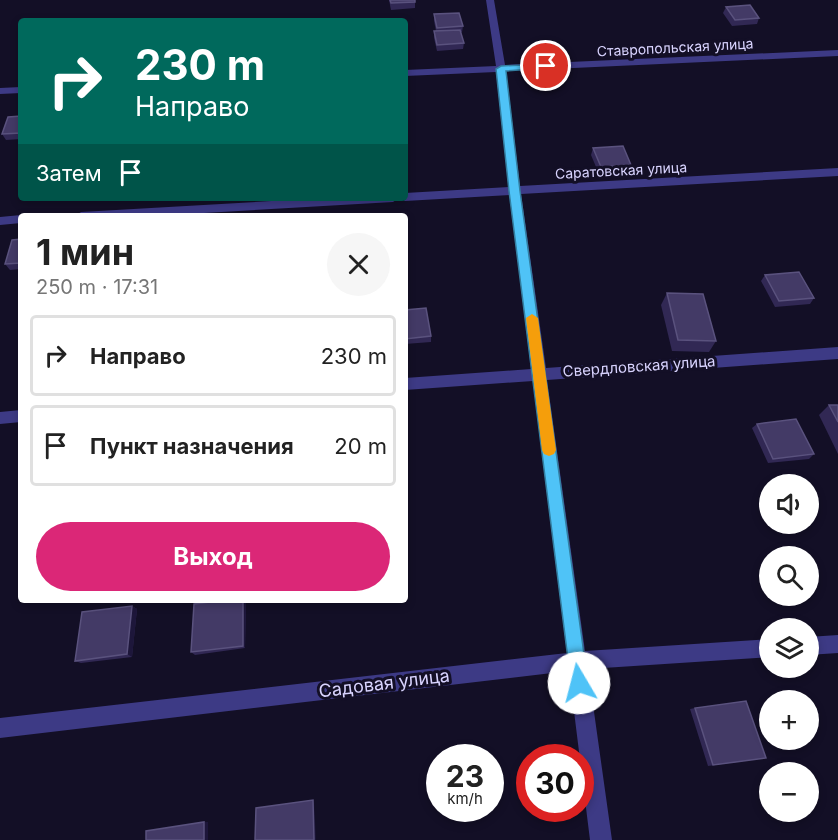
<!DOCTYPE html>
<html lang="ru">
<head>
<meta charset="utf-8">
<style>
  :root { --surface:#fff; --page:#f6f6f6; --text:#222; --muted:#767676; --line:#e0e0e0; --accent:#db2777 }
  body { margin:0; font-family:Inter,sans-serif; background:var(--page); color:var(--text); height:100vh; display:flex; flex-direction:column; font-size:22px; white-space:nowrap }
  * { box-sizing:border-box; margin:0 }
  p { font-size:20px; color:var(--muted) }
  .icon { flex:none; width:33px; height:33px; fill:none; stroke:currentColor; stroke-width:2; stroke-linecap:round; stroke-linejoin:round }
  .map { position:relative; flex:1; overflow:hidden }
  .sheet { position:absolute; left:18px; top:213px; width:390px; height:390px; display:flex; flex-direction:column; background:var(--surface); border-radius:6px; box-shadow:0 3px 9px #0003 }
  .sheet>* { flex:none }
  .hud { position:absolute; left:18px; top:18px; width:390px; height:183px; border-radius:6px; box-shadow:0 3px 9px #0003; background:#00695c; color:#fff; overflow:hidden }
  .buttons { position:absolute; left:759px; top:474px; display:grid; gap:12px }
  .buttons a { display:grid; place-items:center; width:60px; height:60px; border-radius:50%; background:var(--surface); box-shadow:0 3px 9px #0003; font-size:30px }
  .speed { position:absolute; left:426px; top:744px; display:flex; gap:12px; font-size:30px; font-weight:700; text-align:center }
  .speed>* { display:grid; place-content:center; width:78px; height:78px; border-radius:50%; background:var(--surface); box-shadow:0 3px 9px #0003; line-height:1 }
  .speed small { font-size:15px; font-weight:400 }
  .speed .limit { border:9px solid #d22; background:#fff; color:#111 }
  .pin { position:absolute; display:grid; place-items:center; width:51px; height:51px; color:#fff; margin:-26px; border:3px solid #fff; border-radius:50%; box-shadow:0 2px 6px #0007 }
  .me { position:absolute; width:66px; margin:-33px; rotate:352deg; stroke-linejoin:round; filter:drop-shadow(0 0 4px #0008) }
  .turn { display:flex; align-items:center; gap:21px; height:126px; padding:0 18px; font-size:27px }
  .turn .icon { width:78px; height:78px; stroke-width:2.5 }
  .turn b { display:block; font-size:42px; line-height:51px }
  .then { display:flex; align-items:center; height:57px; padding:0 18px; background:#0003; gap:12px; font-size:22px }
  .round { display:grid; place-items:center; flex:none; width:63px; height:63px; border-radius:32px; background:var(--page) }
  .overview { display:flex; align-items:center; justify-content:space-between; height:102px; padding:0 18px }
  h1 { font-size:36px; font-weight:700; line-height:45px }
  .primary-button { display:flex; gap:12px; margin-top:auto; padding:12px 18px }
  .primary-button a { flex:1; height:69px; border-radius:36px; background:var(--accent); color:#fff; font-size:24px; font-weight:700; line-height:69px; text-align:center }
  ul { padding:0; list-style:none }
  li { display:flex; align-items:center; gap:18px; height:81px; margin:0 12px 9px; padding:0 6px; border:3px solid var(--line); border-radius:6px }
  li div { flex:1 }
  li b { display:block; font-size:22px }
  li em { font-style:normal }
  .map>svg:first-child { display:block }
</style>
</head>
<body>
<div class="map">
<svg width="838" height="840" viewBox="0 0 838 840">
  <rect width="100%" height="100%" fill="#130f26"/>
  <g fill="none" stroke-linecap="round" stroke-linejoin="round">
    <g fill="#3d3a85" fill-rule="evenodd">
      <path d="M486 0H494L505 65 838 50V56L506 71 520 186 838 168V176L521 194 546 368 838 347V359L547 380 585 651 770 639V657L588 669 612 840H590L569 671 0 738V718L567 653 533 381 405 390V378L531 369 510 195 405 201 400 198H405V193L509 187 496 72 405 76V70L496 66Z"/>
      <path d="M21 87V93L0 94V88Z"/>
      <path d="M323 198H399L393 202 152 216H75L81 212Z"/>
      <path d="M21 215 25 216H21V223L0 225V217Z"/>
      <path d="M21 410V422L0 424V412Z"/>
      <path d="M838 635V653L808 655V637Z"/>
    </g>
  </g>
  <g fill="#312854">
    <path d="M389 0H415V8L391 10Z"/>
    <path d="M726 7 759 18 757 24 732 26 723 13Z"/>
    <path d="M434 14 463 26 462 32 460 33 464 43 463 49 437 51 434 38V31H436L434 21Z"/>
    <path d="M21 116V139L6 140 2 134Z"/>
    <path d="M593 148 631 165 629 171 599 174 591 155Z"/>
    <path d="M21 239V269L10 270 5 264Z"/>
    <path d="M765 275 814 298 810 304 775 307 761 281Z"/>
    <path d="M667 293 716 341 709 352 672 351 661 305Z"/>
    <path d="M405 310 431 336V342L405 344Z"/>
    <path d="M829 405H838V454L819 415Z"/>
    <path d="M757 424 814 454 809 459 768 463 752 428Z"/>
    <path d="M246 601 245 648 195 655 191 652Z"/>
    <path d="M132 606 137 609 132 657 81 663 75 661Z"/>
    <path d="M695 708 766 758 708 766 690 709Z"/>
  </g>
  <g fill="#1d163a">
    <path d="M243 600 246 601 245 648 243 646Z"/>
    <path d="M132 606 137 609 132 657 127 654Z"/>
    <path d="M313 800H314L316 840H314Z"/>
    <rect x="204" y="822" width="4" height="18"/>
  </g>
  <g fill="#433a66" stroke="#5a527e" stroke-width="1.5">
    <path d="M390 0H415V2L391 3Z"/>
    <path d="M750 5 759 18 735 20 726 7Z"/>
    <path d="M459 13 463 26 437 28 434 14Z"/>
    <path d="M460 30 464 43 437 45 434 31Z"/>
    <path d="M21 116V133L2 134 8 117Z"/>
    <path d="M623 146 631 165 601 167 593 148Z"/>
    <path d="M21 239V263L5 264 12 240Z"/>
    <path d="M799 272 814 298 779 301 765 275Z"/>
    <path d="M667 293 703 294 716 341 678 340Z"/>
    <path d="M426 308 431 336 405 339V310Z"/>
    <path d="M829 405H838V422Z"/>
    <path d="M796 419 814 454 773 459 757 424Z"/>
    <path d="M226 600H243V646L191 652 194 604Z"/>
    <path d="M132 606 127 654 75 661 82 612Z"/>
    <path d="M746 701 766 758 713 765 695 708Z"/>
    <path d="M313 800 314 840H255L256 808Z"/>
    <path d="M204 822V840H146V831Z"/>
  </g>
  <path fill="#4fc3f7" stroke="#337fa1" stroke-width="1.5" d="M546 64 549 65V68L506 71 520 191 588 683 585 689 579 691 573 689 571 683 509 191 496 69 501 66Z"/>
  <path fill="#f59e0b" d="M532 314 538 318 556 450 554 454 549 456 544 454 542 450 526 318Z"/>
  <g text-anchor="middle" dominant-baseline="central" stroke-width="6" stroke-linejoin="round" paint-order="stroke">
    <g font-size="14" fill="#d9d4ff" stroke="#130f26">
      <text transform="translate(675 47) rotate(-3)">Ставропольская улица</text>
      <text transform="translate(621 170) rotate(-3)">Саратовская улица</text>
    </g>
    <g font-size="15" fill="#d9d4ff" stroke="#130f26">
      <text transform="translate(639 366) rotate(-4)">Свердловская улица</text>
    </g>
    <g font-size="18" fill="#d9d4ff" stroke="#130f26">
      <text transform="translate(384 683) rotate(-7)">Садовая улица</text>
    </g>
  </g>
</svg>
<div class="buttons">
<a><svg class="icon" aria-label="sound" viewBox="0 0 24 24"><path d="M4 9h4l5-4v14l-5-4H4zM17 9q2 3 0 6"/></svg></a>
<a><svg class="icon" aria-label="search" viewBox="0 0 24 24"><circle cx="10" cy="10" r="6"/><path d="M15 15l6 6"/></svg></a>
<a><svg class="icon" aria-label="layers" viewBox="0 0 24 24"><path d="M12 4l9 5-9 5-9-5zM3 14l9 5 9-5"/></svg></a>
<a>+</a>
<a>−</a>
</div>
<div class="speed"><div>23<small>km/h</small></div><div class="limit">30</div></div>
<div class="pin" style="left:546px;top:66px;background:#d93025"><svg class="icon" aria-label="arrive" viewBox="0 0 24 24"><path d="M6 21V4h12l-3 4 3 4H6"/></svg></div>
<svg class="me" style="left:579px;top:683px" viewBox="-20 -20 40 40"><circle r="19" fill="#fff"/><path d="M0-13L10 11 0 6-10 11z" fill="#4fc3f7"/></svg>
<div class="hud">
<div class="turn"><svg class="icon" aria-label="right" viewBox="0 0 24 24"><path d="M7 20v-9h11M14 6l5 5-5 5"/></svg><div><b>230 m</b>Направо</div></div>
<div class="then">Затем<svg class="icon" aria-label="arrive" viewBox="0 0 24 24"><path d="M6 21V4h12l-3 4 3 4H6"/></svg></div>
</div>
<section class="sheet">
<div class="overview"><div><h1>1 мин</h1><p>250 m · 17:31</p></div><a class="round"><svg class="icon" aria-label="close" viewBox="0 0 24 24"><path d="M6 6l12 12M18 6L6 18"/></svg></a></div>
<ul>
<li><svg class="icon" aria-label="right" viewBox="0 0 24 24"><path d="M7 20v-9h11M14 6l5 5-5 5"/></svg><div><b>Направо</b></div><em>230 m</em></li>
<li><svg class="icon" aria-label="arrive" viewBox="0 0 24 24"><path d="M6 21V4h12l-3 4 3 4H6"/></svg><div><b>Пункт назначения</b></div><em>20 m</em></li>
</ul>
<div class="primary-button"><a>Выход</a></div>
</section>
</div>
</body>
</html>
